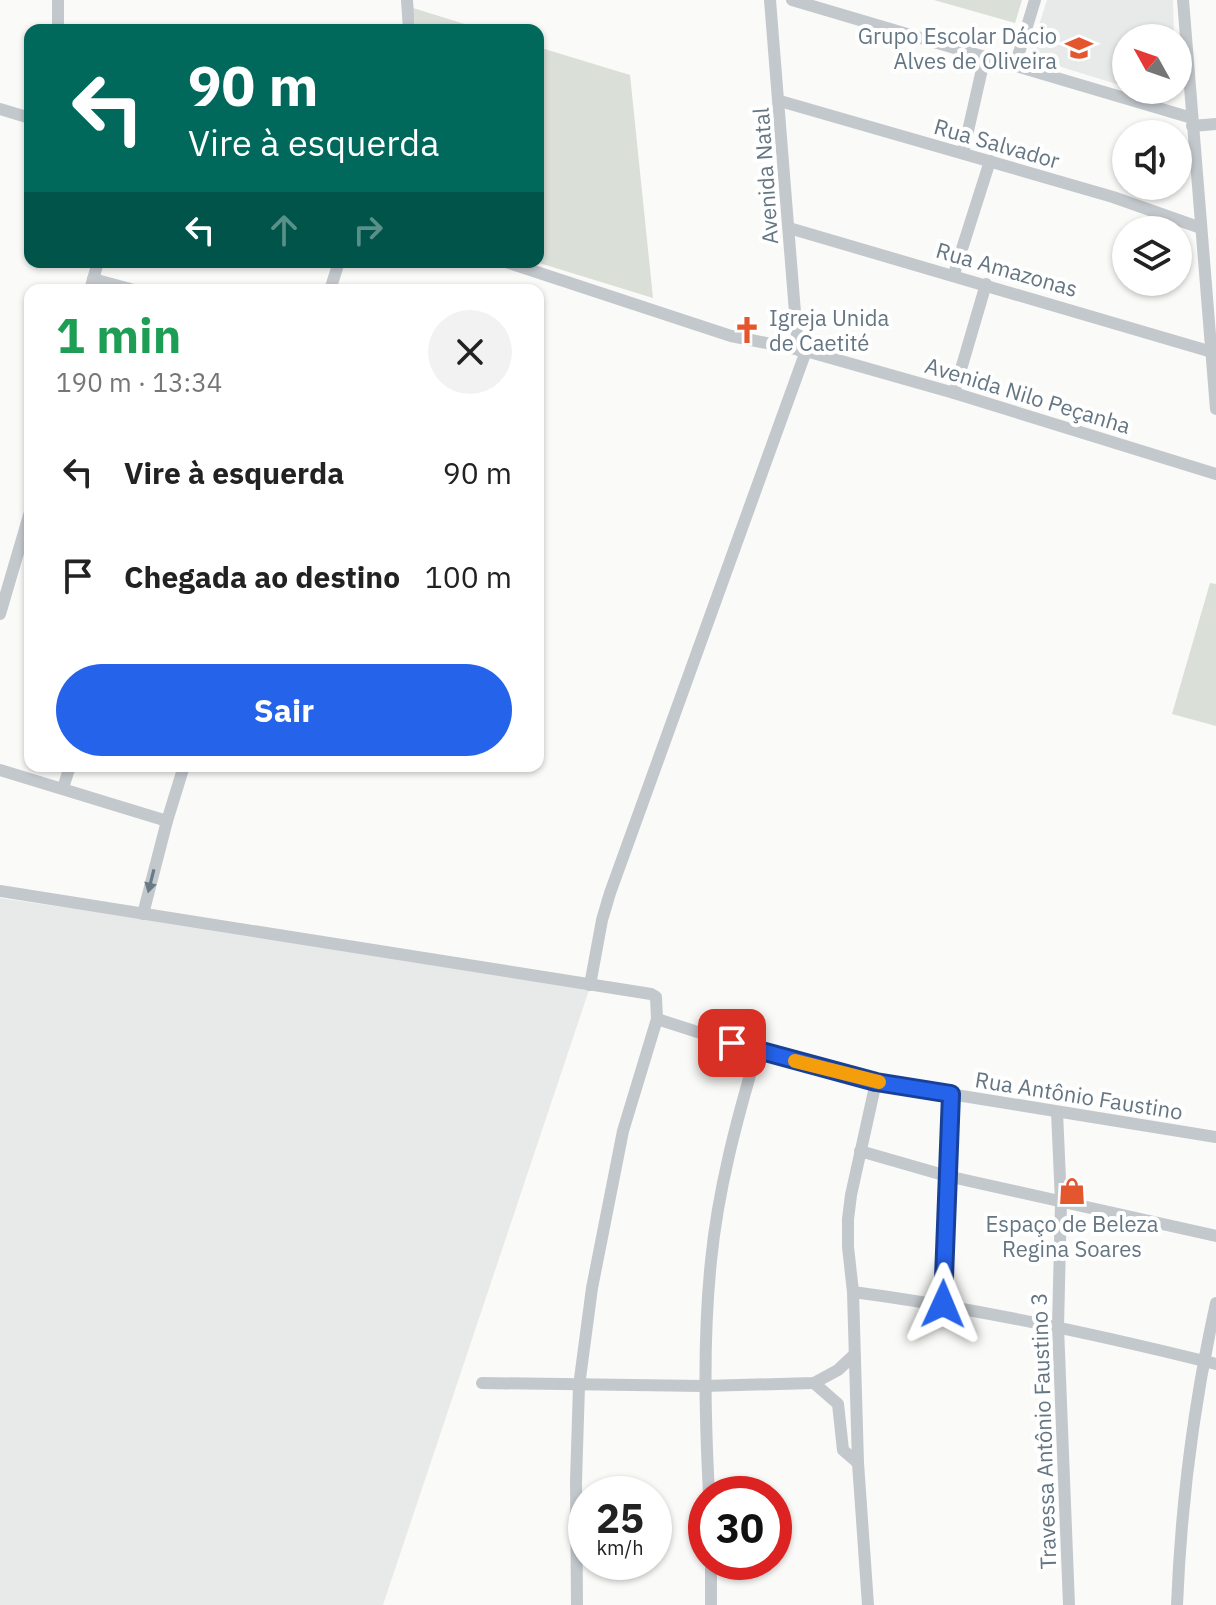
<!DOCTYPE html>
<html lang="pt">
<head>
<meta charset="utf-8">
<style>
  :root { --surface:#fff; --page:#f2f2f2; --text:#222; --muted:#767676; --accent:#2563eb }
  body { margin:0; font-family:"IBM Plex Sans",sans-serif; background:var(--page); color:var(--text); height:100vh; display:flex; flex-direction:column; font-size:30px; white-space:nowrap }
  * { box-sizing:border-box; margin:0 }
  p { font-size:26px; color:var(--muted) }
  .icon { flex:none; width:44px; height:44px; fill:none; stroke:currentColor; stroke-width:2; stroke-linecap:round; stroke-linejoin:round }
  .map { position:relative; flex:1; overflow:hidden }
  .sheet { position:absolute; left:24px; top:284px; width:520px; height:488px; display:flex; flex-direction:column; background:var(--surface); border-radius:16px; box-shadow:0 2px 6px #0004 }
  .sheet>* { flex:none }
  .top-card { position:absolute; left:24px; top:24px; width:520px; height:244px; border-radius:16px; box-shadow:0 2px 6px #0004; background:#00695c; color:#fff; overflow:hidden }
  .needle { width:52px; rotate:310deg }
  .tools { position:absolute; left:1112px; top:24px; display:grid; gap:16px }
  .tools a { display:grid; place-items:center; width:80px; height:80px; border-radius:50%; background:var(--surface); box-shadow:0 2px 6px #0004; font-size:40px }
  .speed { position:absolute; left:568px; top:1476px; display:flex; gap:16px; font-size:40px; font-weight:700; text-align:center }
  .speed>* { display:grid; place-content:center; width:104px; height:104px; border-radius:50%; background:var(--surface); box-shadow:0 2px 6px #0004; line-height:1 }
  .speed small { font-size:20px; font-weight:400 }
  .speed .limit { border:12px solid #d22; background:#fff; color:#111 }
  .pin { position:absolute; display:grid; place-items:center; width:68px; height:68px; color:#fff; margin:-34px; border-radius:16px; box-shadow:0 4px 12px #0006 }
  .me { position:absolute; width:88px; margin:-44px; rotate:1deg; stroke-linejoin:round; filter:drop-shadow(0 0 6px #0008) }
  .turn { display:flex; align-items:center; gap:28px; height:168px; padding:0 32px; font-size:36px }
  .turn .icon { width:104px; height:104px; stroke-width:2.5 }
  .turn b { display:block; font-size:56px; line-height:68px }
  .lanes { display:flex; align-items:center; height:76px; padding:0 32px; background:#0003; justify-content:center; gap:40px; direction:ltr }
  .lanes .off { opacity:.35 }
  .round { display:grid; place-items:center; flex:none; width:84px; height:84px; border-radius:42px; background:var(--page) }
  .overview { display:flex; align-items:center; justify-content:space-between; height:136px; padding:0 32px }
  h1 { font-size:48px; font-weight:700; line-height:60px; color:#1e9e55 }
  .cta { display:flex; gap:16px; margin-top:auto; padding:16px 32px }
  .cta a { flex:1; height:92px; border-radius:48px; background:var(--accent); color:#fff; font-size:32px; font-weight:700; line-height:92px; text-align:center }
  ul { padding:0; list-style:none }
  li { display:flex; align-items:center; gap:24px; height:104px; padding:0 32px }
  li div { flex:1 }
  li b { display:block; font-size:30px }
  li em { font-style:normal }
  .map>svg:first-child { display:block }
</style>
</head>
<body>
<div class="map">
<svg width="1216" height="1605" viewBox="0 0 1216 1605">
  <rect width="100%" height="100%" fill="#fafaf8"/>
  <g fill="#e8e9e9">
    <path d="M1047 0H1173L1174 38H1126V87L1029 57Z"/>
    <path d="M0 898 591 984 383 1605H0Z"/>
  </g>
  <g fill="#dadfd7">
    <path d="M934 0H1022L1015 23Z"/>
    <path d="M413 8 484 30H416Z"/>
    <path d="M538 47 630 75 653 298 536 262H538Z"/>
    <path d="M1210 583 1216 584V726L1172 714Z"/>
  </g>
  <g fill="none" stroke-linecap="round" stroke-linejoin="round">
    <g stroke="#c3c8cc" stroke-width="12">
      <path d="M407 0 409 30"/>
      <path d="M770 0 798 350"/>
      <path d="M792 0 1192 118"/>
      <path d="M1183 0 1216 409"/>
      <path d="M58 30V0"/>
      <path d="M1015 66 1035 0"/>
      <path d="M780 101 1113 197 1201 228"/>
      <path d="M0 109 30 118"/>
      <path d="M1192 126 1216 124"/>
      <path d="M963 153 985 56"/>
      <path d="M789 228 1212 352"/>
      <path d="M506 262 731 336 806 351 954 393 1216 474"/>
      <path d="M954 274 990 161"/>
      <path d="M93 279 134 290"/>
      <path d="M90 290 98 262"/>
      <path d="M330 290 339 262"/>
      <path d="M954 393 986 284"/>
      <path d="M0 614 30 512"/>
      <path d="M0 770 167 821"/>
      <path d="M63 788 70 766"/>
      <path d="M0 891 651 994 656 997 657 1019 623 1131 592 1288 579 1386 576 1481 577 1605"/>
      <path d="M143 914 167 821 184 766"/>
      <path d="M590 985 602 920 610 893 806 351"/>
      <path d="M657 1019 757 1051 876 1082 1216 1137"/>
      <path d="M1057 1112 1061 1202 1058 1327 1069 1605"/>
      <path d="M860 1151 947 1176 1216 1236"/>
      <path d="M853 1292C976 1308 1096 1334 1216 1364"/>
      <path d="M943 1304 951 1094"/>
      <path d="M482 1383 704 1386 814 1383 838 1370 854 1355"/>
      <path d="M814 1383 838 1404 843 1450 858 1463"/>
      <path d="M709 1494C705 1416 703 1338 711 1261 718 1189 737 1119 757 1051"/>
      <path d="M711 1562V1605"/>
      <path d="M868 1605 858 1463 853 1292 848 1247V1219L851 1195 876 1082"/>
      <path d="M1177 1605C1181 1504 1194 1402 1216 1303"/>
    </g>
  </g>
  <defs><path id="oneway-solid" d="M-6-.8H1V-3.2L6.5 0L1 3.2V.8H-6Z" transform="scale(2)"/></defs>
  <use fill="#6a7a87" href="#oneway-solid" transform="translate(151 881) rotate(104)"/>
  <g fill="none" stroke-linecap="round" stroke-linejoin="round">
    <g stroke="#184099" stroke-width="20">
      <path id="route" d="M732 1043 876 1082 951 1094 943 1304"/>
    </g>
    <use href="#route" stroke="#2563eb" stroke-width="14"/>
    <path stroke="#f59e0b" stroke-width="14" d="M795 1061 879 1082"/>
  </g>
  <defs>
    <g id="school-bare" transform="scale(2.16)"><path d="M0-5L7-2L0 1L-7-2ZM-4 1L0 2.5L4 1V4Q0 6-4 4Z" fill="#e4572e" stroke="#fff" stroke-width="2.5" paint-order="stroke"/></g>
    <g id="church-bare" transform="scale(2.16)"><path d="M-1.2-6h2.4v3.5h3.3v2.4h-3.3V6h-2.4V-.1h-3.3v-2.4h3.3Z" fill="#e4572e" stroke="#fff" stroke-width="2.5" paint-order="stroke"/></g>
    <g id="shop-bare" transform="scale(2.16)"><path d="M-5-2.5h2.3a2.7 3.5 0 0 1 5.4 0H5L5.5 6h-11ZM-1.5-2.5h3a1.5 2.3 0 0 0-3 0Z" fill="#e4572e" stroke="#fff" stroke-width="2.5" paint-order="stroke"/></g>
  </defs>
  <g fill-rule="evenodd">
    <use href="#school-bare" x="1079" y="48"/>
    <use href="#church-bare" x="747" y="330"/>
    <use href="#shop-bare" x="1072" y="1191"/>
  </g>
  <g text-anchor="middle" dominant-baseline="central" stroke-width="8" stroke-linejoin="round" paint-order="stroke">
    <g font-size="22" fill="#657683" stroke="#fff" text-anchor="end">
      <text x="1057" y="35">Grupo Escolar Dácio<tspan x="1057" dy="25">Alves de Oliveira</tspan></text>
      <text x="769" y="317" text-anchor="start">Igreja Unida<tspan x="769" dy="25">de Caetité</tspan></text>
      <text x="1072" y="1223" text-anchor="middle">Espaço de Beleza<tspan x="1072" dy="25">Regina Soares</tspan></text>
    </g>
    <g font-size="22" fill="#657683" stroke="#fff">
      <text transform="translate(997 143) rotate(16)">Rua Salvador</text>
      <text transform="translate(765 176) rotate(-94)">Avenida Natal</text>
      <text transform="translate(1007 269) rotate(16)">Rua Amazonas</text>
      <text transform="translate(1028 395) rotate(17)">Avenida Nilo Peçanha</text>
      <text transform="translate(1079 1095) rotate(9)">Rua Antônio Faustino</text>
      <text transform="translate(1043 1431) rotate(-92)">Travessa Antônio Faustino 3</text>
    </g>
  </g>
</svg>
<div class="tools">
<a><svg class="needle" viewBox="-14 -14 28 28"><path d="M0-13l5 13h-10z" fill="#e53935"/><path d="M0 13l5-13h-10z" fill="#767676"/></svg></a>
<a><svg class="icon" aria-label="sound" viewBox="0 0 24 24"><path d="M4 9h4l5-4v14l-5-4H4zM17 9q2 3 0 6"/></svg></a>
<a><svg class="icon" aria-label="layers" viewBox="0 0 24 24"><path d="M12 4l9 5-9 5-9-5zM3 14l9 5 9-5"/></svg></a>
</div>
<div class="speed"><div>25<small>km/h</small></div><div class="limit">30</div></div>
<div class="pin" style="left:732px;top:1043px;background:#d93025"><svg class="icon" aria-label="arrive" viewBox="0 0 24 24"><path d="M6 21V4h12l-3 4 3 4H6"/></svg></div>
<svg class="me" style="left:943px;top:1304px" viewBox="-20 -20 40 40"><path d="M0-17L14 15 0 8-14 15z" fill="#2563eb" stroke="#fff" stroke-width="4"/></svg>
<div class="top-card">
<div class="turn"><svg class="icon" aria-label="left" viewBox="0 0 24 24"><path d="M17 20v-9H6M10 6l-5 5 5 5"/></svg><div><b>90 m</b>Vire à esquerda</div></div>
<div class="lanes"><svg class="icon" aria-label="left" viewBox="0 0 24 24"><path d="M17 20v-9H6M10 6l-5 5 5 5"/></svg><svg class="icon off" aria-label="ahead" viewBox="0 0 24 24"><path d="M12 20V5M6 11l6-6 6 6"/></svg><svg class="icon off" aria-label="right" viewBox="0 0 24 24"><path d="M7 20v-9h11M14 6l5 5-5 5"/></svg></div>
</div>
<section class="sheet">
<div class="overview"><div><h1>1 min</h1><p>190 m · 13:34</p></div><a class="round"><svg class="icon" aria-label="close" viewBox="0 0 24 24"><path d="M6 6l12 12M18 6L6 18"/></svg></a></div>
<ul>
<li><svg class="icon" aria-label="left" viewBox="0 0 24 24"><path d="M17 20v-9H6M10 6l-5 5 5 5"/></svg><div><b>Vire à esquerda</b></div><em>90 m</em></li>
<li><svg class="icon" aria-label="arrive" viewBox="0 0 24 24"><path d="M6 21V4h12l-3 4 3 4H6"/></svg><div><b>Chegada ao destino</b></div><em>100 m</em></li>
</ul>
<div class="cta"><a>Sair</a></div>
</section>
</div>
</body>
</html>
